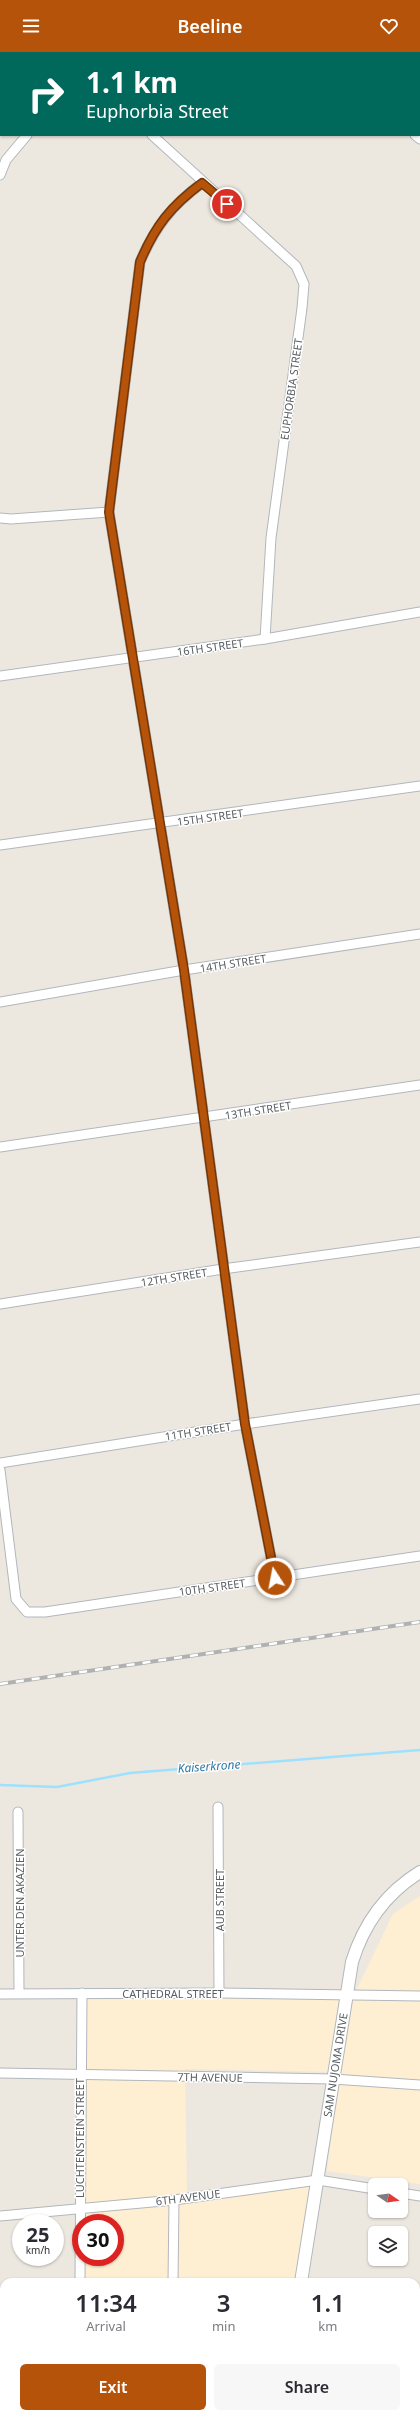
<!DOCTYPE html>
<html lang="en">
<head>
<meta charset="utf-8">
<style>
  :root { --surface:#fff; --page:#f7f7f7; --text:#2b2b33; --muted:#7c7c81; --accent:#b45309 }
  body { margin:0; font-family:"Noto Sans",sans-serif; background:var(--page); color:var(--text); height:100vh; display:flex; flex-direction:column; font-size:15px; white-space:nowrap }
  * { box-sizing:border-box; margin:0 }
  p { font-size:13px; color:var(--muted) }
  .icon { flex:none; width:22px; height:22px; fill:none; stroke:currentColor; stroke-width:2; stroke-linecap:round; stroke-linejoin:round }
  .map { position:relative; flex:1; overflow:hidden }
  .panel { position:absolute; left:0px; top:2226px; width:420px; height:140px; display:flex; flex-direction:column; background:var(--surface); border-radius:12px 12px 0 0; box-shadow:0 1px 3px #0004 }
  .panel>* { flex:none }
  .hud { position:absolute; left:0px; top:0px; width:420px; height:84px; box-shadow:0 1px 3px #0004; background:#00695c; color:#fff; overflow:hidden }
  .needle { width:26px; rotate:103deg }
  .tools { position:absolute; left:368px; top:2126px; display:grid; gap:8px }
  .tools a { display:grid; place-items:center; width:40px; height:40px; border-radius:6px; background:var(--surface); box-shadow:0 1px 3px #0004; font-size:20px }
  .speed { position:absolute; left:12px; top:2162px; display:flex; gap:8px; font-size:20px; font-weight:700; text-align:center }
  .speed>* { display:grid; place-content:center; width:52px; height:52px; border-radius:50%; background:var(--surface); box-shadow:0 1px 3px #0004; line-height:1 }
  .speed small { font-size:10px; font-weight:400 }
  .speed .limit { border:6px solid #d22; background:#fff; color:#111 }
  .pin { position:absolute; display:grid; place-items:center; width:34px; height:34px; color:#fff; margin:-17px; border:2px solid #fff; border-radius:50%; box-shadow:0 1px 4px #0007 }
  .me { position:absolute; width:44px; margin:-22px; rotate:349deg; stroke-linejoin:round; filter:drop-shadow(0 0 3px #0008) }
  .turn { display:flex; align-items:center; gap:14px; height:84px; padding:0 20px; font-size:18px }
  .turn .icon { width:52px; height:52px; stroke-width:2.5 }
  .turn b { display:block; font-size:28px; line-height:34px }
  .eta { display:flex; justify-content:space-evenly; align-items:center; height:68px; text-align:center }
  .eta b { font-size:24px; font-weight:600; line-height:28px }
  .cta { display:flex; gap:8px; margin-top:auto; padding:8px 20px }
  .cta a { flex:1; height:46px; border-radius:6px; background:var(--accent); color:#fff; font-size:16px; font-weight:600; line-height:46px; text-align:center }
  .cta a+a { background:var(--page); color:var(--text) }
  header { display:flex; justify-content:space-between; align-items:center; height:52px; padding:0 20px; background:var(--accent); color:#fff; font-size:18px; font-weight:600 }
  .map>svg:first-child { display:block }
</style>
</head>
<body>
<header><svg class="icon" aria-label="menu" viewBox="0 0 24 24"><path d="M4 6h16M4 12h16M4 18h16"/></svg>Beeline<svg class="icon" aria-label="heart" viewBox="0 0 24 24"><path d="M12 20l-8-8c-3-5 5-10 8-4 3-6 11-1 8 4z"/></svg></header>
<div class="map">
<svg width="420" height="2366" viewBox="0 0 420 2366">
  <rect width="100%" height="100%" fill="#ede8df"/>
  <g fill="#ffefd2" fill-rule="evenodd">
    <path d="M420 1844V2132L327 2119 340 2020 185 2017 187 2146 318 2128 301 2230H80L82 1941 354 1943 393 1862ZM81 2171H115V2205H81Z"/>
    <path d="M0 2261H4V2362H281L280 2366H0Z"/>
  </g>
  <path fill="#bfe8b8" d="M416 2335 420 2336V2366H329L308 2362H416Z"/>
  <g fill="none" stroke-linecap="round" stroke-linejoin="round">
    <path stroke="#9de1ff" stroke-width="2.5" d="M0 1733 57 1735 130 1721 420 1698"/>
    <g stroke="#b2b7bc" stroke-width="11">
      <g id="street">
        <path d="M323 0 324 1"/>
        <path d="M152 83 296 214 304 232 302 256 271 486 265 587"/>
        <path d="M415 83 420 87"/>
        <path d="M0 123 6 108 27 83"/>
        <path d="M202 131C171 154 155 175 140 210L109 460 184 918 245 1372 275 1526"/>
        <path d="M0 466 11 467 109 460"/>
        <path d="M0 624 265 587 420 560"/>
        <path d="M0 793 420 734"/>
        <path d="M0 950 184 918 420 882"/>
        <path d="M0 1095 420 1033"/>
        <path d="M0 1252 223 1217 420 1190"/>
        <path d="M0 1411 245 1372 420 1347"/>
        <path d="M0 1418 16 1547 27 1560H45L420 1504"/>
        <path d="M218 1755 219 1941"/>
        <path d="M18 1760 19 1941"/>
        <path d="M0 1942 219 1941 420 1944"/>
        <path d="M0 2021 333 2027 420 2033"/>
        <path d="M401 2141 420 2144"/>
        <path d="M0 2164 174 2148 318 2128 375 2137"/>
        <path d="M80 2230 82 1941"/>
        <path d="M173 2230 174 2148"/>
        <path d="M416 2329 420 2330"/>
        <path d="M82 2362V2366"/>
      </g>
    </g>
    <g stroke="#b1b7bc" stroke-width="14">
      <g id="secondary">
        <path d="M301 2230 352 1910C364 1871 386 1841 420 1820"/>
        <path d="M0 2339H4"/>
        <path d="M210 2362 224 2366"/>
        <path d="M280 2366 281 2362"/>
      </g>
    </g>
    <use href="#street" stroke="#fff" stroke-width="9"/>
    <use href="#secondary" stroke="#fff" stroke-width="12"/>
    <g stroke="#b0b1b2" stroke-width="4">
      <path id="rail" d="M0 1632 420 1570"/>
    </g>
    <use href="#rail" stroke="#fff" stroke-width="2.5" stroke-dasharray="8" stroke-linecap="butt"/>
  </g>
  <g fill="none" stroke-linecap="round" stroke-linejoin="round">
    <g stroke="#753606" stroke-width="10">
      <path id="route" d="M227 152 202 131C171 154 155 174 140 210L109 460 184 918 245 1372 275 1526"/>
    </g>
    <use href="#route" stroke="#b45309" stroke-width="7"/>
  </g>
  <g text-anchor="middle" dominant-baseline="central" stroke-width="3" stroke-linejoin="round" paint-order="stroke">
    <g font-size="11" fill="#585e62" stroke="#fff">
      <text transform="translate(291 337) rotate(-82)">EUPHORBIA STREET</text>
      <text transform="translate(210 595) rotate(-8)">16TH STREET</text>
      <text transform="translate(210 765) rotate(-8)">15TH STREET</text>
      <text transform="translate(233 911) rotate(-9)">14TH STREET</text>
      <text transform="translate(258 1058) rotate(-9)">13TH STREET</text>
      <text transform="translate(174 1225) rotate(-9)">12TH STREET</text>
      <text transform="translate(198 1379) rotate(-9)">11TH STREET</text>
      <text transform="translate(212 1535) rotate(-8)">10TH STREET</text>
      <text transform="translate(219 1848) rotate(-90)">AUB STREET</text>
      <text transform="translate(19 1851) rotate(-90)">UNTER DEN AKAZIEN</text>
      <text x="173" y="1941">CATHEDRAL STREET</text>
      <text transform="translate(335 2013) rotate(-81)">SAM NUJOMA DRIVE</text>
      <text transform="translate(210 2025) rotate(1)">7TH AVENUE</text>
      <text transform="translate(79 2086) rotate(-90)">LUCHTENSTEIN STREET</text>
      <text transform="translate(188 2145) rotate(-7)">6TH AVENUE</text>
    </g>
    <g font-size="12" font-style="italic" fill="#2e79a7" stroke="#fff">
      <text transform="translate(209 1714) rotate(-4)">Kaiserkrone</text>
    </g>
  </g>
</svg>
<div class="tools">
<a><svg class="needle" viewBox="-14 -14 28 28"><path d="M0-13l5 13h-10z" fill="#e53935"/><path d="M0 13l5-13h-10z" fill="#7c7c81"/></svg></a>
<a><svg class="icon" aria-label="layers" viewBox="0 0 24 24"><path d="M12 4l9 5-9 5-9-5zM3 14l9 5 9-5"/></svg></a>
</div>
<div class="speed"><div>25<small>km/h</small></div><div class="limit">30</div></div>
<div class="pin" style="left:227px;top:152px;background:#d93025"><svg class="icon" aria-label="arrive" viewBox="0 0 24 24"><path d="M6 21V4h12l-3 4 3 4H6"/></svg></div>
<svg class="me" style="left:275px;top:1526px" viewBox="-20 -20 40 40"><circle r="17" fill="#b45309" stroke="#fff" stroke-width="3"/><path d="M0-11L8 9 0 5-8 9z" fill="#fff"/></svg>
<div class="hud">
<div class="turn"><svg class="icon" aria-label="right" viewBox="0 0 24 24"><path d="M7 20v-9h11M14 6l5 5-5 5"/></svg><div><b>1.1 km</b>Euphorbia Street</div></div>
</div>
<section class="panel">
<div class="eta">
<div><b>11:34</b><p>Arrival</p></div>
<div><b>3</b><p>min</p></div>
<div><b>1.1</b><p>km</p></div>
</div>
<div class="cta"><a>Exit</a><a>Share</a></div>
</section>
</div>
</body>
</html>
